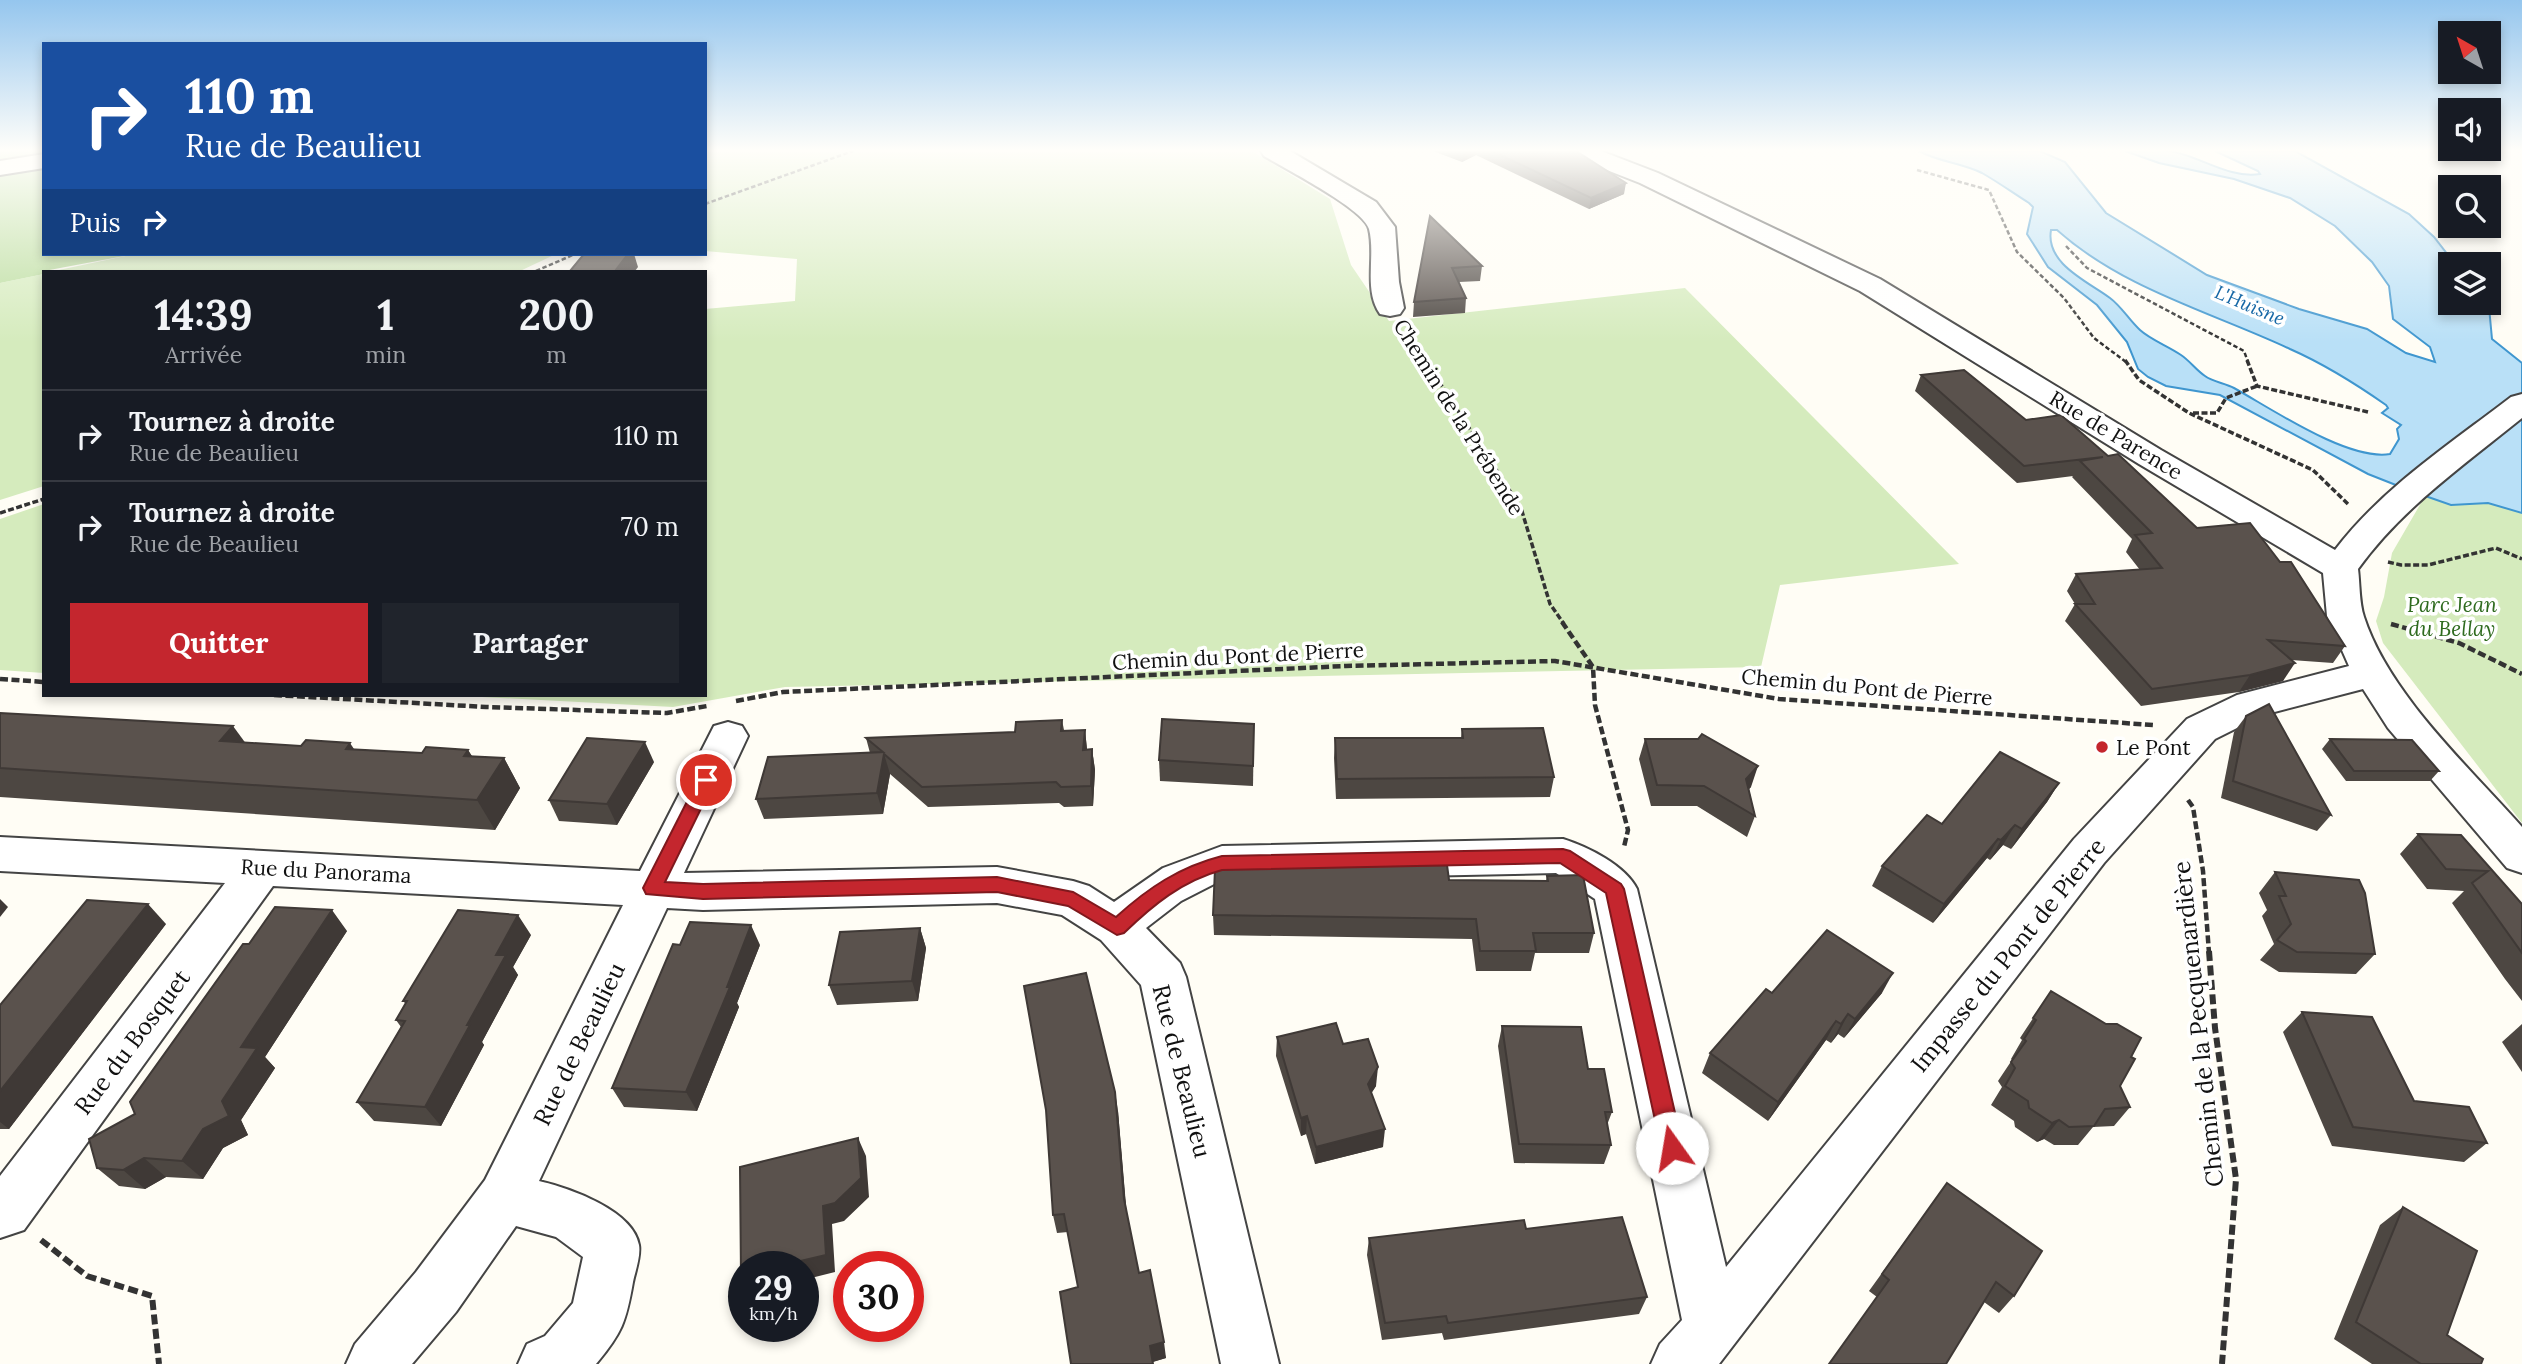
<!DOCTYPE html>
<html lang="fr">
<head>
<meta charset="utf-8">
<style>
  :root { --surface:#171b24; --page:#20242c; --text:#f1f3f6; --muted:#9ea1a6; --line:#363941; --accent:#c4262e }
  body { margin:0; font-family:Lora,serif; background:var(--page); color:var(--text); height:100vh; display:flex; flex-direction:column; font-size:26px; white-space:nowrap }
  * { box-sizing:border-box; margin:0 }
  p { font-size:23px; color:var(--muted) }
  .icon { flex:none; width:38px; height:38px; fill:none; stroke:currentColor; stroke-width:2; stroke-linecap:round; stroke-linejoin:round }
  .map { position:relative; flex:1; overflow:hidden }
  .side { position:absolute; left:42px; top:270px; width:665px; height:427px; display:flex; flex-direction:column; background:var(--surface); border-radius:0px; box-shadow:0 4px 10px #0003 }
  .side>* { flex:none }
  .guide { position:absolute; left:42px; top:42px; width:665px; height:214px; border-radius:0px; box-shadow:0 4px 10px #0003; background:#1a4fa0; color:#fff; overflow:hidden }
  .needle { width:46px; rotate:321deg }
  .controls { position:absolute; left:2438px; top:21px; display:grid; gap:14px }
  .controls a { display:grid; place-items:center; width:63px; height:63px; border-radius:0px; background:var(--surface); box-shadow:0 4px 10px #0003; font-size:35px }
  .speed { position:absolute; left:728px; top:1251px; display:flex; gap:14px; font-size:35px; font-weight:700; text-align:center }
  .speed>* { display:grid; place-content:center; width:91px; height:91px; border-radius:50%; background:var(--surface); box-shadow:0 4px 10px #0003; line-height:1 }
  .speed small { font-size:18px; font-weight:400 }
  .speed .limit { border:10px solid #d22; background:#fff; color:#111 }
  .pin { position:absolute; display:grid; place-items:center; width:60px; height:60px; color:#fff; margin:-30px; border:4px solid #fff; border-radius:50%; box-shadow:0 2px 7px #0007 }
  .me { position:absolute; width:77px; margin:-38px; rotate:347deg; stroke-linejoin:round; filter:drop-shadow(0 0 5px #0008) }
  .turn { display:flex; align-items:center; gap:24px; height:147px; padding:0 28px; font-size:32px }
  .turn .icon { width:91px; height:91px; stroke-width:2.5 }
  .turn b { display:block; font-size:49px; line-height:60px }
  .then { display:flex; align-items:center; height:66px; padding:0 28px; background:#0003; gap:14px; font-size:26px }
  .eta { display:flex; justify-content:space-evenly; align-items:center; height:119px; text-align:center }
  .eta b { font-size:42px; font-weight:700; line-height:49px }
  .action { display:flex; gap:14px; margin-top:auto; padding:14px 28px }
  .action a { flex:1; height:80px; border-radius:0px; background:var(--accent); color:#fff; font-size:28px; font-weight:700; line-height:80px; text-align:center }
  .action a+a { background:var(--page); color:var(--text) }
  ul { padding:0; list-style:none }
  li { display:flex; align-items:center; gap:21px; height:91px; padding:0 28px; border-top:2px solid var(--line) }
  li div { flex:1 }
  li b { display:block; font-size:26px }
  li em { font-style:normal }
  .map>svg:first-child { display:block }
</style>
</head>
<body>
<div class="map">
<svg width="2522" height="1364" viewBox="0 0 2522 1364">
  <rect width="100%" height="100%" fill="#fffdf5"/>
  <g fill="#d5ebbd">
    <path d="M705 151H1252L1330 199 1351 265 1389 321 1685 288 1959 564 1780 585 1761 667 785 687 673 707 444 695H705V309L795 301 797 259 705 251Z"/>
    <path d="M135 254H556L520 271H54Z"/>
    <path d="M44 274V486L0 500V283Z"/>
    <path d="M2425 496 2451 505 2488 503 2522 513V823L2383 643 2376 621 2384 597 2392 553Z"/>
    <path d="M44 504V673L0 670V519Z"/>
  </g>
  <path fill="#b9dc9c" d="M0 151H44V254H135L44 271V274L0 283Z"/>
  <path fill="#b9e0f7" stroke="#3f96cf" stroke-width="2" fill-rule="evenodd" d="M1919 151H2040L2065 162 2106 213 2207 275 2299 309 2367 329 2406 353 2435 362 2430 347 2393 319 2389 286 2372 262 2335 226 2290 198 2234 179 2159 163 2125 151C2140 151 2160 148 2175 152 2202 158 2231 179 2260 174L2258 171 2215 151H2295L2409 214 2434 237 2455 264H2450V303H2485L2489 307 2492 339 2522 363V513L2488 503 2451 505 2411 491 2368 474 2220 395 2166 386 2148 377 2138 369 2127 342 2097 305 2048 267 2027 234 2033 207 2029 203C2013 193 1998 182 1982 173 1962 163 1939 162 1919 151ZM2051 230H2057C2123 289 2211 312 2290 349 2324 364 2356 384 2386 405L2388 408 2382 413 2401 425 2397 429 2399 439 2390 454C2348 461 2272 409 2234 388 2225 383 2213 382 2205 376 2196 370 2190 361 2181 355 2168 346 2151 340 2140 330 2129 320 2122 307 2110 298 2089 282 2045 264 2051 230Z"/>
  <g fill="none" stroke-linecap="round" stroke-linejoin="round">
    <g stroke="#444" stroke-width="4">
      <g id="minor">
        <path d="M1261 151H1290L1376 202 1395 227 1399 282 1404 308 1400 314 1390 316 1380 314C1363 290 1376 256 1369 229 1364 209 1284 168 1264 156Z"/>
        <path d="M1568 151H1601L1658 173 1880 279 2161 450 2335 550C2382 488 2450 444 2511 397L2522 394V418C2464 465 2402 508 2358 569 2360 584 2359 602 2364 617 2389 694 2469 767 2522 827V873L2507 868 2388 728 2363 689 2263 715 2215 739 2104 863 1719 1364H1651L1660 1344 1682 1320 1595 899 1556 873 1222 880 1181 901 1146 928 1180 963 1186 977 1279 1364H1221L1141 985 1101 940 1062 915 997 903 703 910 667 908 539 1181C569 1188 633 1210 639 1245 641 1256 635 1272 633 1282 626 1322 622 1333 596 1364H518L527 1344 545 1336 573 1303 583 1257 556 1237 516 1226 456 1312 412 1364H346L355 1344 416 1272 485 1180 623 905 273 886 24 1230 0 1238V1176L225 883 0 871V837L640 871 714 726 728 722 742 726 748 736 684 873 997 867 1073 881 1089 886 1114 902 1163 868 1222 846 1563 839C1588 847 1625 865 1637 889L1726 1267 2074 839 2187 719 2237 695 2349 666 2327 616 2323 573 2139 464 1860 291 1640 183 1571 156Z"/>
        <path d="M44 154V168L0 175V161Z"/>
      </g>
    </g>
    <g stroke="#333" stroke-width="2.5" stroke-dasharray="4.5 2.5" stroke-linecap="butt">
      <path d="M1917 170 1989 190 2017 252 2064 298 2094 338 2126 362"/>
      <path d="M705 204 853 151"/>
      <path d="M2066 246 2087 268 2244 351 2248 362"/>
      <path d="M536 271 575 254"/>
      <path d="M1406 331 1426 362"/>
    </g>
    <g stroke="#333" stroke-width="3.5" stroke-dasharray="6 2.5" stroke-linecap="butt">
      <path d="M1425 360 1521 508 1550 604 1564 624"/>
      <path d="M2125 360 2139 380 2189 413 2313 470 2348 504"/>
      <path d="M2247 360 2257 386 2368 412"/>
      <path d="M2193 413H2217L2226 398 2257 386"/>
      <path d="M0 513 44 499"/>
      <path d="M2388 562 2401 565H2428L2496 548 2522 559"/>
    </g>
    <g stroke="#333" stroke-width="4.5" stroke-dasharray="8 3.5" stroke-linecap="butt">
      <path d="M1562 622 1593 667 1595 705 1628 830 1624 847"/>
      <path d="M2391 624 2459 643 2522 674"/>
      <path d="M0 679 44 682"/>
      <path d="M274 695 486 707 667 713 707 706"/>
      <path d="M736 701 783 692 1346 666 1555 661 1779 699 2153 725"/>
      <path d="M2188 800 2193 807 2203 871 2209 953"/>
    </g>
    <g stroke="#333" stroke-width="6" stroke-dasharray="10 4.5" stroke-linecap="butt">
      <path d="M2209 951 2215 1028 2236 1179 2222 1364"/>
      <path d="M41 1240 87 1276 152 1296 159 1364"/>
    </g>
    <use href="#minor" fill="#fff" fill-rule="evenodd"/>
  </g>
  <g fill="#4d4742">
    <path d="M1433 151H1576L1624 194 1589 209 1476 155 1462 162Z"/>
    <path d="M1430 216 1482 266 1480 281 1459 282 1466 298 1465 313 1413 317 1414 302Z"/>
    <path d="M1921 375 2108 456 2197 528 2345 646 2333 663 2291 660 2283 681 2239 692 2141 706 2065 621 2075 604 2067 591 2076 574 2140 570 2126 552 2132 539 2072 477 2073 476 2017 483 1915 391Z"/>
    <path d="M0 713 245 743 422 753 468 750 472 756 504 758 520 788 495 830 0 797Z"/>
    <path d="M2246 716 2331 815 2317 831 2221 798 2234 732Z"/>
    <path d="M1062 720 1064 730H1085L1087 749H1092L1095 770 1093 806 1064 807 1059 803 928 807 890 774 883 814 764 819 756 799 870 753 866 738 1015 732Z"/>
    <path d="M1254 724 1253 786 1160 781 1159 760Z"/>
    <path d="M1462 729 1554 777 1550 797 1336 799 1334 758 1335 738H1461Z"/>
    <path d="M1645 739 1751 787 1749 789 1755 816 1747 837 1697 806H1651L1639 759Z"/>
    <path d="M2330 739 2439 771 2430 781H2346L2322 749Z"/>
    <path d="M654 762 617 825 559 821 549 800Z"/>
    <path d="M2059 783 2047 802 2011 849 2003 845 1990 860 1987 858 1933 923 1872 886 1882 866 1942 824Z"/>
    <path d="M2418 834 2461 835 2522 904V1001L2505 979 2452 903 2464 891 2427 889 2400 854Z"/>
    <path d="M2275 872 2375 954 2356 974 2279 972 2260 960 2274 944 2262 916 2267 910 2259 893Z"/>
    <path d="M1547 876 1594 933 1589 953H1535L1531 971H1476L1472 939 1214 935 1213 915 1449 880 1546 881Z"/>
    <path d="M166 924 9 1129H0V1005Z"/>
    <path d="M920 928 926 948 918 1001 837 1005 829 985Z"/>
    <path d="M347 931 265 1057 275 1068 241 1120 248 1135 223 1148 203 1179 166 1177 145 1189 119 1186 97 1168 135 1114 249 944Z"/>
    <path d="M531 935 513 967 518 975 482 1042 484 1045 441 1126 374 1121 357 1102 401 1027 396 1020 406 1004 403 1001Z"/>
    <path d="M760 945 737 1003 739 1007 697 1111 624 1107 612 1088Z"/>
    <path d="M2051 991 2131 1057 2120 1086 2130 1107 2114 1126 2093 1127 2078 1145H2054L2044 1139 2037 1142 2015 1127 2014 1121 1991 1105 2002 1087 1998 1081 2012 1060 2011 1059 2022 1040 2020 1038Z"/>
    <path d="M1772 993H1882L1844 1038 1838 1034 1831 1043 1826 1040 1768 1121 1702 1073 1710 1053Z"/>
    <path d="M2302 1012 2414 1101 2487 1143 2464 1162 2332 1146 2283 1032Z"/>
    <path d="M2522 1024V1072L2502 1042Z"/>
    <path d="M1502 1026 1612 1112 1607 1125 1611 1145 1604 1164 1514 1163 1498 1046Z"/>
    <path d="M1277 1037 1343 1044 1376 1086 1371 1093 1383 1147 1315 1164 1306 1134 1301 1136 1276 1056Z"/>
    <path d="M1046 1110 1118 1111 1126 1208 1139 1273 1166 1358 1153 1362 1078 1287 1068 1232 1057 1233 1053 1215Z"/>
    <path d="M1947 1183 2014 1296 1999 1313 1984 1302 1877 1297 1869 1291Z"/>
    <path d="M2403 1207 2447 1335 2481 1364H2372L2334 1339 2380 1225Z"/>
    <path d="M1526 1229 1647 1297 1639 1314 1444 1340 1442 1333 1382 1340 1367 1255 1369 1238Z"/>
  </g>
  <g fill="#3f3936">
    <path d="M1464 151H1477L1476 155 1462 162 1463 152Z"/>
    <path d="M1626 183 1624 194 1589 209 1591 198Z"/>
    <path d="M628 254H634L638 267 635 271H615Z"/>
    <path d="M2295 663 2283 681 2239 692 2250 675Z"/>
    <path d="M233 726 255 756 220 741Z"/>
    <path d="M1085 730 1087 750H1083Z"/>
    <path d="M645 742 654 762 617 825 607 804Z"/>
    <path d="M350 743 370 773 346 749Z"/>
    <path d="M1092 749 1095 770 1093 806 1091 786Z"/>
    <path d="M468 750 486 780 464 756Z"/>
    <path d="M884 754 890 774 883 814 877 793Z"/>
    <path d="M504 758 520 788 495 830 477 800Z"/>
    <path d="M1758 766 1751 787 1739 799 1746 779Z"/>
    <path d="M2059 783 2047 802 2011 849 2022 829Z"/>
    <path d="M2015 825 2003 845 1990 860 2001 840Z"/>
    <path d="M1998 839 1987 858 1933 923 1944 904Z"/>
    <path d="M0 899 8 907 0 917Z"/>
    <path d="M148 904 166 924 9 1129 0 1122V1091Z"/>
    <path d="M332 910 347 931 265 1057 275 1068 241 1120 248 1135 223 1148 203 1179 182 1161 222 1101 241 1047Z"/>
    <path d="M518 915 531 935 513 967 518 975 482 1042 484 1045 441 1126 425 1107 467 1025 496 955Z"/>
    <path d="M751 925 760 945 737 1003 739 1007 697 1111 686 1092Z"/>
    <path d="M920 928 926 948 918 1001 912 981Z"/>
    <path d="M1893 973 1882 993 1844 1038 1855 1019Z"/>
    <path d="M1848 1014 1838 1034 1831 1043 1841 1024Z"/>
    <path d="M1836 1021 1826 1040 1768 1121 1778 1102Z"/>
    <path d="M1378 1067 1376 1086 1366 1102 1368 1084Z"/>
    <path d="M1115 1092 1118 1111 1127 1217 1124 1199Z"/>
    <path d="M1307 1116 1306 1134 1301 1136V1118Z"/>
    <path d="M2059 1120 2044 1139 2037 1142 2052 1123Z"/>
    <path d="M1385 1129 1383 1147 1315 1164 1316 1147Z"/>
    <path d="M858 1138 866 1156 869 1197 844 1221 832 1224 835 1272 803 1280V1267H775L823 1206Z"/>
    <path d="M144 1158 166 1177 145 1189 123 1170Z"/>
    <path d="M1164 1342 1166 1358 1152 1362 1150 1346Z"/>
  </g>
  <g fill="#5a524d" stroke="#3f3936" stroke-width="2">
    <path d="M1492 151H1576L1626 183 1591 198Z"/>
    <path d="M1430 216 1482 266 1452 268 1466 298 1414 302Z"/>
    <path d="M584 254H628L615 271H570Z"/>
    <path d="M1964 370 2026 420 2061 415 2108 456 2118 454 2197 528 2250 523 2280 562H2291L2345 646 2268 640 2295 663 2250 675 2152 689 2075 604H2095L2076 574 2162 568 2135 535 2152 533 2080 461 2103 457 2024 466 1921 375Z"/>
    <path d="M2269 704 2331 815 2233 781 2246 716Z"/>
    <path d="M0 713 233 726 220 741 301 746 306 740 350 743 346 749 422 753 426 747 468 750 464 756 504 758 477 800 0 768Z"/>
    <path d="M1162 719 1254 724 1253 766 1159 760Z"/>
    <path d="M1062 720 1061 731 1085 730 1083 750 1092 749 1091 786 1061 787 1056 782 922 787 884 754 877 793 756 799 768 757 883 752 866 738 1015 732 1016 722Z"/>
    <path d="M1543 728 1554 777 1337 779 1335 738H1463L1462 729Z"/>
    <path d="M1702 734 1758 766 1746 779 1755 816 1704 786 1657 785 1645 739H1698Z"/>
    <path d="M587 738 645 742 607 804 549 800Z"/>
    <path d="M2330 739 2412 740 2439 771H2354Z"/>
    <path d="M2000 752 2059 783 2022 829 2015 825 2001 840 1998 839 1944 904 1882 866 1927 815 1942 824Z"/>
    <path d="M2418 834 2461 835 2522 904V953L2472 883 2488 871 2446 869Z"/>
    <path d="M1447 865 1449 880 1548 881 1547 876 1583 875 1594 933H1533L1536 951H1480L1476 919 1213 915 1215 869H1240V866Z"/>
    <path d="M2275 872 2359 880 2365 893 2375 954 2297 952 2277 940 2291 924 2279 896H2286Z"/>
    <path d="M87 900 148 904 0 1091V1005Z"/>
    <path d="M275 907 332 910 241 1047 257 1048 222 1101 229 1116 203 1129 182 1161 144 1158 123 1170 97 1168 89 1139 135 1114 130 1102 243 944H249Z"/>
    <path d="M458 910 518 915 496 955H506L467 1025H470L425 1107 357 1102 405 1021 396 1020 407 1001H403Z"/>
    <path d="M690 922 751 925 727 987H730L686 1092 612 1088 673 944 680 945Z"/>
    <path d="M920 928 912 981 829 985 840 932Z"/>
    <path d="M1827 930 1893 973 1855 1019 1848 1014 1841 1024 1836 1021 1778 1102 1710 1053 1766 989 1772 993Z"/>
    <path d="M1086 973 1115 1092 1124 1199 1139 1273 1150 1270 1164 1342 1150 1346 1153 1364H1071L1060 1292 1078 1287 1064 1214 1053 1215 1046 1110 1024 986Z"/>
    <path d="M2051 991 2106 1024H2117L2141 1038 2131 1057 2135 1059 2120 1086 2130 1107 2105 1109 2094 1126 2069 1127 2059 1120 2052 1123 2029 1108 2028 1101 2005 1086 2015 1068 2011 1062 2026 1041 2024 1039 2036 1020 2033 1018Z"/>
    <path d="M2302 1012 2372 1017 2414 1101 2469 1107 2487 1143 2353 1127Z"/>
    <path d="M1336 1023 1343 1044 1368 1039 1378 1067 1368 1084 1385 1129 1316 1147 1307 1116 1301 1118 1277 1037Z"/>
    <path d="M1502 1026 1581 1027 1588 1069H1604L1612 1112H1605L1611 1145 1519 1144Z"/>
    <path d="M858 1138 861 1178 835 1203 823 1206 826 1255 775 1267H744V1274L741 1275 740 1167Z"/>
    <path d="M1947 1183 2042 1251 2014 1296 1996 1282 1946 1364H1829L1889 1280 1882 1274Z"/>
    <path d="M2403 1207 2477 1251 2447 1335 2483 1359 2481 1364H2421L2356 1322Z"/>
    <path d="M1622 1217 1647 1297 1448 1323 1446 1316 1385 1323 1369 1238 1524 1220 1526 1229Z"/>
  </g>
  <linearGradient id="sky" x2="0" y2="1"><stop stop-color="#95c6ee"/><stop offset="0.44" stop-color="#fffefa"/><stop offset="1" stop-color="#fffefa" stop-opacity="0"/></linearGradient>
  <rect width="2522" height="342" fill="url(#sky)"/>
  <path fill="#c4262e" stroke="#7f191e" stroke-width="2" d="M706 773 712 775 715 780 665 882 703 884 997 877 1073 892 1116 917C1148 888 1179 867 1222 856L1563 849 1570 851 1621 884 1624 889 1683 1148 1680 1155 1672 1158 1665 1155 1661 1148 1606 893 1560 863 1222 870C1182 881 1153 905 1124 933L1117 935 1068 906 997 892 703 899 646 894 643 888 698 780 700 775Z"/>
  <circle fill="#c4262e" stroke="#fff" stroke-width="2.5" cx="2102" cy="747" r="7"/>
  <g text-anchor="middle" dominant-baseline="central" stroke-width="7" stroke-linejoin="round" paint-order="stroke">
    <g font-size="19" font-style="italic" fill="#1768a6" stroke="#fff">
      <text transform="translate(2250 305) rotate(23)">L'Huisne</text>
    </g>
    <g font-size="21" fill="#111" stroke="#fff">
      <text transform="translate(1459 417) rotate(58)">Chemin de la Prébende</text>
      <text transform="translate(2116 435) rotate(31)">Rue de Parence</text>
      <text transform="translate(1238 656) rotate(-3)">Chemin du Pont de Pierre</text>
      <text transform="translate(1867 687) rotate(5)">Chemin du Pont de Pierre</text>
      <text transform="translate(326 871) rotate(3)">Rue du Panorama</text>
    </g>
    <g font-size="21" font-style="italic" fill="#2f6b1f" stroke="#fff">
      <text x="2452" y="604">Parc Jean<tspan x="2452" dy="24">du Bellay</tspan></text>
    </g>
    <g font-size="21" fill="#111" stroke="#fff" text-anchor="start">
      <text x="2116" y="747">Le Pont</text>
    </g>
    <g font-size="24" fill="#111" stroke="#fff">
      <text transform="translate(2008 955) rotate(-51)">Impasse du Pont de Pierre</text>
      <text transform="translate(2198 1024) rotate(-96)">Chemin de la Pecquenardière</text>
      <text transform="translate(132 1042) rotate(-53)">Rue du Bosquet</text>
      <text transform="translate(579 1044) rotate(-64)">Rue de Beaulieu</text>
      <text transform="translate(1182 1071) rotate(76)">Rue de Beaulieu</text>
    </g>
  </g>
</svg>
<div class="controls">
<a><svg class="needle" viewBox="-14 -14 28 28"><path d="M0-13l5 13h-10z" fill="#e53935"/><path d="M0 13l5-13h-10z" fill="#9ea1a6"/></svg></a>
<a><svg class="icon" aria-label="sound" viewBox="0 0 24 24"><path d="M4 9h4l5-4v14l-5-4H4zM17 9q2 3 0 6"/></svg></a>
<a><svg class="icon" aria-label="search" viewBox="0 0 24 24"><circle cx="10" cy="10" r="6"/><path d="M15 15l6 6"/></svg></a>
<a><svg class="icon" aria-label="layers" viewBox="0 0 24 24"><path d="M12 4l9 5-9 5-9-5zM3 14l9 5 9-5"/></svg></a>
</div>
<div class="speed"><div>29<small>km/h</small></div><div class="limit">30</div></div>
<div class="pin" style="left:706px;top:780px;background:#d93025"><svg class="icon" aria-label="arrive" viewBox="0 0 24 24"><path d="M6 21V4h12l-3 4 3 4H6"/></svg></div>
<svg class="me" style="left:1672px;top:1148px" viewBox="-20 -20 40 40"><circle r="19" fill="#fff"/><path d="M0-13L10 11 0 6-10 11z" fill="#c4262e"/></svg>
<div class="guide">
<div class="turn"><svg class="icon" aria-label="right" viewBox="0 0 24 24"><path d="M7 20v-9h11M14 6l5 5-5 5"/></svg><div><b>110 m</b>Rue de Beaulieu</div></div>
<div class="then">Puis<svg class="icon" aria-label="right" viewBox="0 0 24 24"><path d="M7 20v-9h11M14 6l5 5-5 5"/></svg></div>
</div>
<section class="side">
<div class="eta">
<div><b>14:39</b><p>Arrivée</p></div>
<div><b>1</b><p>min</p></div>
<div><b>200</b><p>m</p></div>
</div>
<ul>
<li><svg class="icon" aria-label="right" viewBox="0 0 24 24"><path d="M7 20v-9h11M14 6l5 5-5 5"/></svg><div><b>Tournez à droite</b><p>Rue de Beaulieu</p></div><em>110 m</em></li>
<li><svg class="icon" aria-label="right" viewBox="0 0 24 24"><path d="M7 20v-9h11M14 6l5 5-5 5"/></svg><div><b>Tournez à droite</b><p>Rue de Beaulieu</p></div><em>70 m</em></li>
</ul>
<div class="action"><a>Quitter</a><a>Partager</a></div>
</section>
</div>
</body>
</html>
